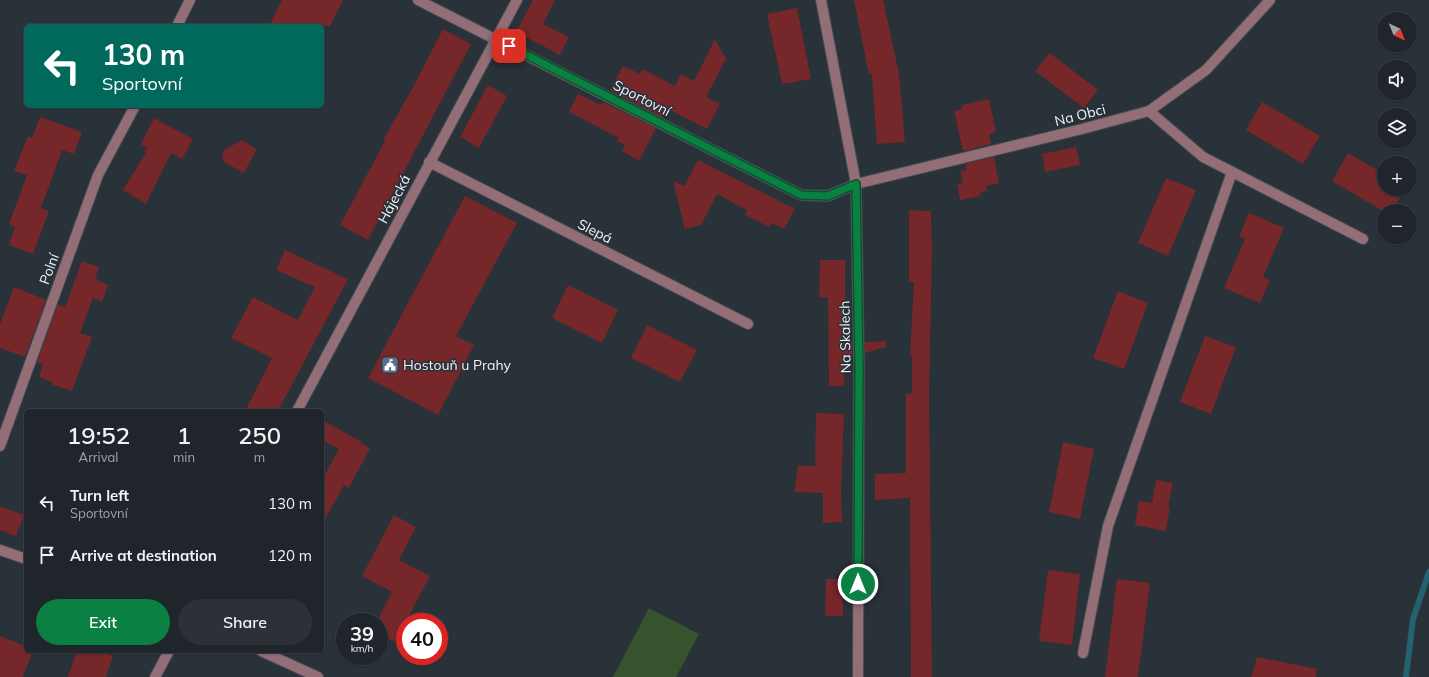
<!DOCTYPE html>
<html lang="en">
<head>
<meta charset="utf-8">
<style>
  :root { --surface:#1f252b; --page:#2c3137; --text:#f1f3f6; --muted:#a1a5a9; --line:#3c4247; --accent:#0b8043 }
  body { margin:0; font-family:Mulish,sans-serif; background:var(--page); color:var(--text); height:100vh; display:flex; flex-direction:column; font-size:15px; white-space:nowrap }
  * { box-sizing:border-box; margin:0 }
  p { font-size:13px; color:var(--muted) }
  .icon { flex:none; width:22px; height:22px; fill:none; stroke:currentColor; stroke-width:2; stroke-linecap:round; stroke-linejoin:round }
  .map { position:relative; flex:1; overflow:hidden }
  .side { position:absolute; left:24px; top:409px; width:300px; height:244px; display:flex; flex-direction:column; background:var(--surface); border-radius:6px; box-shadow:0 1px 3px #0004,0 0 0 1px var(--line) }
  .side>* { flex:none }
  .guide { position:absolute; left:24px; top:24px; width:300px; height:84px; border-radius:6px; box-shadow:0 1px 3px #0004,0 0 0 1px var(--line); background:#00695c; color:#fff; overflow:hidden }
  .needle { width:26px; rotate:137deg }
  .tools { position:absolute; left:1377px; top:12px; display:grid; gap:8px }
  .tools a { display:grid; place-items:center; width:40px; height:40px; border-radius:50%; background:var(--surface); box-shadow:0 1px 3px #0004,0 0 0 1px var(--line); font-size:20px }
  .speed { position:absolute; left:336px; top:613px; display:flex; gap:8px; font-size:20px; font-weight:700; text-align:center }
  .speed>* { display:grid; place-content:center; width:52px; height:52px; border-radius:50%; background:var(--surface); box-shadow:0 1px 3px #0004,0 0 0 1px var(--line); line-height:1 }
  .speed small { font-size:10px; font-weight:400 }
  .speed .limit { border:6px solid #d22; background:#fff; color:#111 }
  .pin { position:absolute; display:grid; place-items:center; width:34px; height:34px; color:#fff; margin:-17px; border-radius:8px; box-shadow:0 2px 6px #0006 }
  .me { position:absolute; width:44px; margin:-22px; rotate:0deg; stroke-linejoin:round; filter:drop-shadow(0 0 3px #0008) }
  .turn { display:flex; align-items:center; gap:14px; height:84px; padding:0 12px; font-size:18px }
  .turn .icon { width:52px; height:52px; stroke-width:2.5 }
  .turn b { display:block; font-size:28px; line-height:34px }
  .eta { display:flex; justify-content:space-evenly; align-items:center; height:68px; text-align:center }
  .eta b { font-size:24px; font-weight:600; line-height:28px }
  .action { display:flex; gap:8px; margin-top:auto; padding:8px 12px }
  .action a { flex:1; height:46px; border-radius:24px; background:var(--accent); color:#fff; font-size:16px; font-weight:600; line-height:46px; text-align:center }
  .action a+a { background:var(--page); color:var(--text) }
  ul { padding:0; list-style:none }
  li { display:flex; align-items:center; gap:12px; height:52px; padding:0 12px }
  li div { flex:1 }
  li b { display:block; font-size:15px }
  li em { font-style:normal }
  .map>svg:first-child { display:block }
</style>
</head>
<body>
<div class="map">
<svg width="1429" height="677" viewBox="0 0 1429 677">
  <rect width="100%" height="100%" fill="#293139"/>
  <path fill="#36532d" d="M649 608 699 634 676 677H613Z"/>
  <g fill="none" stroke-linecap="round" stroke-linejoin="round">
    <path stroke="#24626f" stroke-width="6" d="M1406 677 1413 619 1429 572"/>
  </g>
  <g fill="#752729">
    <path d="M282 0H343L330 26H269Z"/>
    <path d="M533 0H555L543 24 569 37 560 55 516 32Z"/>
    <path d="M854 0H883L899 74 905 142 877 144 872 74 869 75Z"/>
    <path d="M797 8 811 79 782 84 767 14Z"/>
    <path d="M443 29 471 44 368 240 340 225 385 141 383 140 412 89Z"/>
    <path d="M715 39 726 59 706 97 720 104 707 129 666 108 662 117 610 90 623 66 640 74 643 69 675 86 681 74 694 81Z"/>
    <path d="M1050 53 1098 90 1084 108 1035 71Z"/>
    <path d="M488 85 507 96 479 148 460 137Z"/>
    <path d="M578 94 601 105 603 102 656 128 639 161 622 151 625 145 617 141 619 138 569 112Z"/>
    <path d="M989 99 996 132 989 134 991 144 963 151 954 111 962 109V105Z"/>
    <path d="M1262 102 1320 136 1303 164 1246 130Z"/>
    <path d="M40 117 82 132 74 154 62 150 41 208 49 211 33 254 9 245 15 227 9 224 27 175 14 171 28 136 32 138Z"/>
    <path d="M154 118 193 139 182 159 171 153 146 204 123 190 146 153 144 152 147 148 141 144Z"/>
    <path d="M242 140 257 149 244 173 224 162 222 154 225 149Z"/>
    <path d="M1076 147 1080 165 1045 172 1042 154Z"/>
    <path d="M1348 153 1384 174V189H1405L1392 211H1383L1332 181Z"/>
    <path d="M994 157 999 183 986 186 987 191 980 193 981 196 960 200 957 184 963 183 960 171 967 170 965 164Z"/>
    <path d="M698 160 795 209 784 229 772 223 769 227 745 215 747 210 717 194 701 225 685 229 673 181 684 186Z"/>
    <path d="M1166 178 1196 190 1168 256 1138 243Z"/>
    <path d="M465 196 517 223 456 336 474 345 438 415 368 378Z"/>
    <path d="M909 210 931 211 932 251 929 393 932 677H911L910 498 875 500V474L906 473V394L912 393V356H910L914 282H909Z"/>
    <path d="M1249 213 1284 228 1263 277 1270 280 1260 303 1224 288 1245 239 1239 236Z"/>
    <path d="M285 250 348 279 278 411H245L272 358 231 338 253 297 298 320 315 287 276 270Z"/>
    <path d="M820 260H845V342H852V356L845 358 844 386H829L828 298 819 297Z"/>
    <path d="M82 261 99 267 95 279 108 285 102 302 93 298 80 333 92 337 72 391 51 384 52 382 39 377 43 364 37 362 58 304 65 307Z"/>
    <path d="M568 285 618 310 602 343 552 318Z"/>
    <path d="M14 287 46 300 25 357 0 348V324Z"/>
    <path d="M1118 291 1148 303 1124 369 1093 358Z"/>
    <path d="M647 325 697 350 680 382 631 358Z"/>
    <path d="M1205 336 1236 347 1211 414 1180 402Z"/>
    <path d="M886 341V347L865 353V342Z"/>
    <path d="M816 413 844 414 841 492 842 522 823 523V493L794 492 798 466H815Z"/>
    <path d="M322 420 362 442 361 443 370 448 349 488 344 485 322 525V480L339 449 322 440Z"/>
    <path d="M1063 442 1094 449 1080 519 1049 512Z"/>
    <path d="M1156 480 1173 483 1168 507H1170L1166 531 1135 525 1139 501 1152 503Z"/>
    <path d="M0 506 24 515 16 536 0 530Z"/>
    <path d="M394 515 416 527 399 560 430 576 395 642 379 633V617L392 592 362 576Z"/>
    <path d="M1048 570 1080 574 1072 645 1039 641Z"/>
    <path d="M826 579H843V616H825Z"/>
    <path d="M1117 579 1150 583 1138 677H1105Z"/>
    <path d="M0 636 26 646V651H33L23 677H0Z"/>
    <path d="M77 651H99L113 656 106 677H68Z"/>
    <path d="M1257 657 1317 669 1316 677H1251Z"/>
  </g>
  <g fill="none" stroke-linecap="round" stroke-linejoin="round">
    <g stroke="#454c54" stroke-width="12">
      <g id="minor">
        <path d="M418 0 801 195 828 196 856 184 1082 129 1149 111 1206 70 1270 0"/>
        <path d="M821 0 856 184 859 367 858 677"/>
        <path d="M177 26 190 0"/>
        <path d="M1149 111 1203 157 1363 239"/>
        <path d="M429 162 748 324"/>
        <path d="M297 411 517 0"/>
        <path d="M0 446 98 175 135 106"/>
        <path d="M0 550 26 559"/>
        <path d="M261 651 318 677"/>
        <path d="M1083 653 1108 526 1232 172"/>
        <path d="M155 677 169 651"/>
      </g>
    </g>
    <use href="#minor" stroke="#936e77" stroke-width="10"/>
  </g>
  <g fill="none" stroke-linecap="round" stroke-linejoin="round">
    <g stroke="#07532c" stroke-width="10">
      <path id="route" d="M509 46 801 195 828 196 856 184 859 367 858 584"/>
    </g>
    <use href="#route" stroke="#0b8043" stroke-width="7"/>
  </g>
  <defs>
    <g id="civic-square" transform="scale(0.9)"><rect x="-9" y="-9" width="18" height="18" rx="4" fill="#5c6f8a" stroke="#293139"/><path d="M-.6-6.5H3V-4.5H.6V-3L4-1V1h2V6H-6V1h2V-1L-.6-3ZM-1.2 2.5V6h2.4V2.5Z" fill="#fff"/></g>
  </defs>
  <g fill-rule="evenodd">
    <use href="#civic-square" x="390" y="365"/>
  </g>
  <g text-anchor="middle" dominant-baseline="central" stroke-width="3" stroke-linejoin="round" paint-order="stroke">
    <g font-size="14" fill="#eef3f9" stroke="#293139">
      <text transform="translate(642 98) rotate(27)">Sportovní</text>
      <text transform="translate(1080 115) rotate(-14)">Na Obci</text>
      <text transform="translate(394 199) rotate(-62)">Hájecká</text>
      <text transform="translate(595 231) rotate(27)">Slepá</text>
      <text transform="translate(49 269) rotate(-70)">Polní</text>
      <text transform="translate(845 337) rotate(-91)">Na Skalech</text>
    </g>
    <g font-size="14" fill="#eef3f9" stroke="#293139" text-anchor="start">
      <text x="403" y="365">Hostouň u Prahy</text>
    </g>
  </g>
</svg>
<div class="tools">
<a><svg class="needle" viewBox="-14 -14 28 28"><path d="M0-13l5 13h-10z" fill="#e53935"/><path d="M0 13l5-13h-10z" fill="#a1a5a9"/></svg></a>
<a><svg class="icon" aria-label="sound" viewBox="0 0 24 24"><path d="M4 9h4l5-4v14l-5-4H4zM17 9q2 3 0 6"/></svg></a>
<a><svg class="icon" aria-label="layers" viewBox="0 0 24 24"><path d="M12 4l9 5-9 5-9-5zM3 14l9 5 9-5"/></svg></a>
<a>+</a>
<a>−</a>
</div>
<div class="speed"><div>39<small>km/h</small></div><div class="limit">40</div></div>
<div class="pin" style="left:509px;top:46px;background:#d93025"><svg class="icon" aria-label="arrive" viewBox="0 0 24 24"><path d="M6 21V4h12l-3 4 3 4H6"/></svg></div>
<svg class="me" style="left:858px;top:584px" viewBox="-20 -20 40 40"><circle r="17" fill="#0b8043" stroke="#fff" stroke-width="3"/><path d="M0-11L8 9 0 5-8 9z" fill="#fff"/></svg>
<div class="guide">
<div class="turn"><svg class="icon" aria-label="left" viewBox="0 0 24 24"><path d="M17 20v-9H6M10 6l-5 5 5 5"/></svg><div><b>130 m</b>Sportovní</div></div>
</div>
<section class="side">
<div class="eta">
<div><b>19:52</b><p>Arrival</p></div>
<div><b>1</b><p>min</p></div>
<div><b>250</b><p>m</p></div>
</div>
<ul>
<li><svg class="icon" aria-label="left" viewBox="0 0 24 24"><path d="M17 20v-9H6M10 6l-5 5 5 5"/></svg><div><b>Turn left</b><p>Sportovní</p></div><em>130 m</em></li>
<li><svg class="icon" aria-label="arrive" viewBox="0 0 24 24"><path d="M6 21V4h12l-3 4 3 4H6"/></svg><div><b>Arrive at destination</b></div><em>120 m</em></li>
</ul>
<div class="action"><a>Exit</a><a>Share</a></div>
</section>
</div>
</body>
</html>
